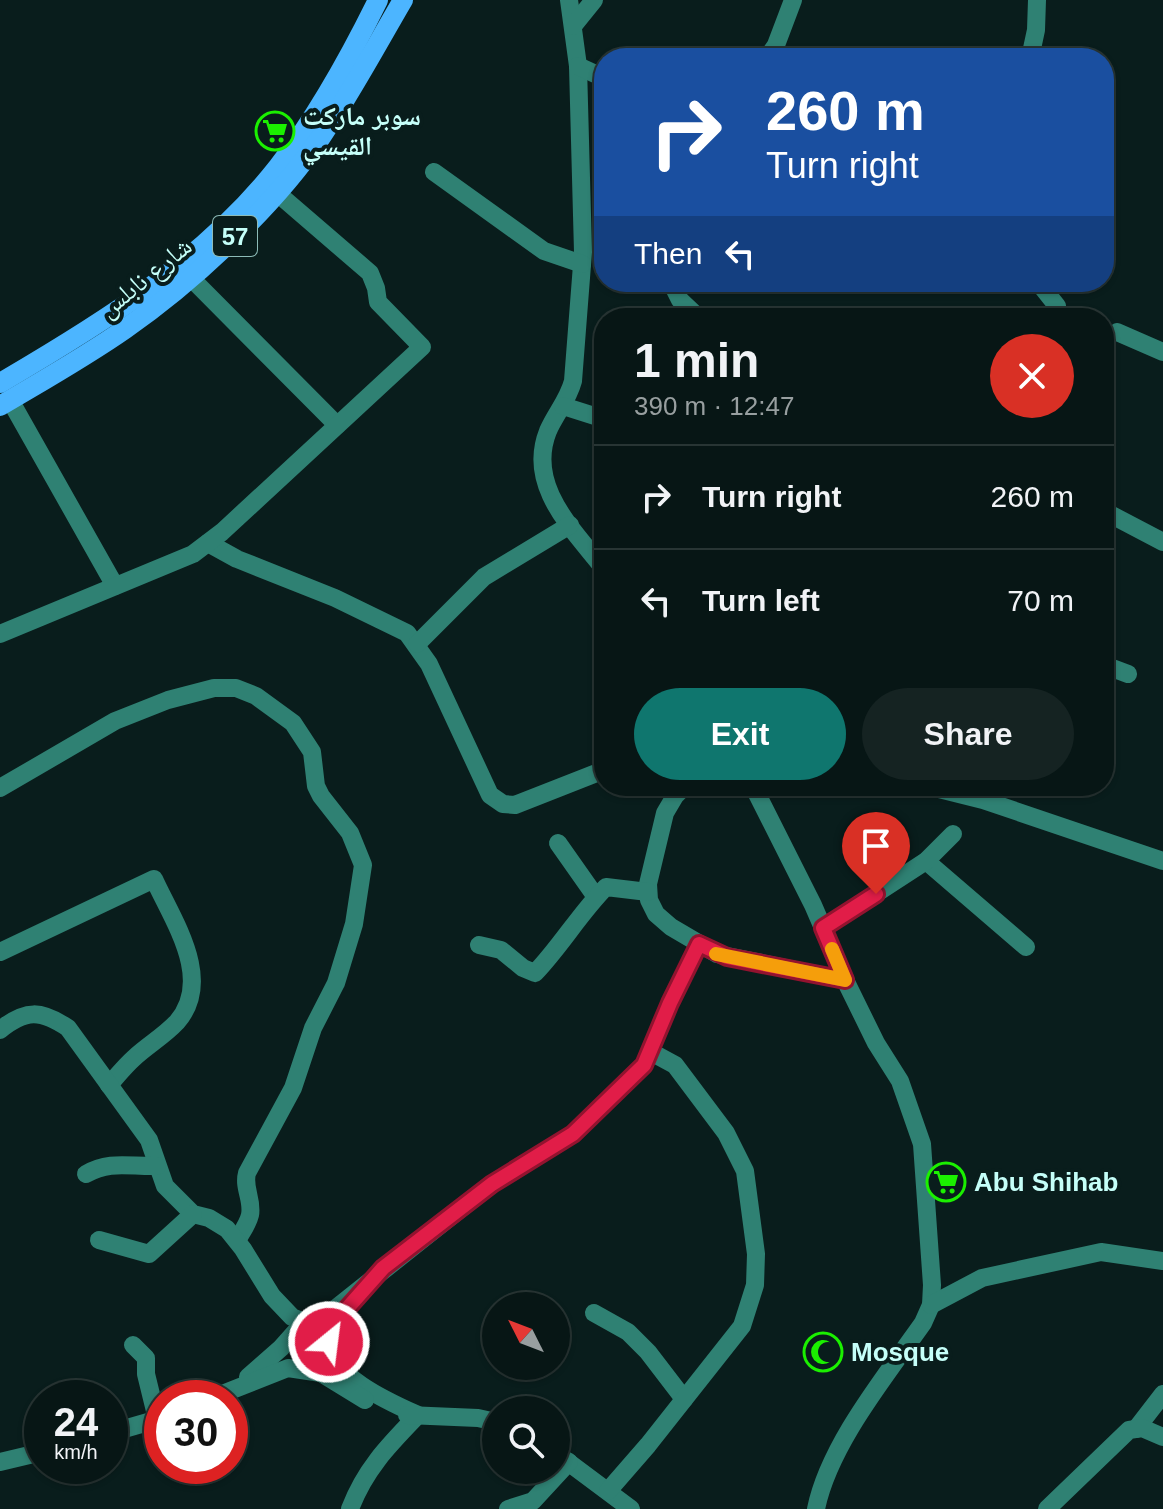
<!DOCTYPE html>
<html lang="en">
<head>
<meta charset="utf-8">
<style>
  :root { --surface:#071615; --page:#152322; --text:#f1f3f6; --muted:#989fa0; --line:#283534; --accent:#0f766e }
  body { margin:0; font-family:Arial,"Noto Naskh Arabic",sans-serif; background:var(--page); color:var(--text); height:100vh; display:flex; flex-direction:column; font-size:30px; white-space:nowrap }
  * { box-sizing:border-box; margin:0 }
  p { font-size:26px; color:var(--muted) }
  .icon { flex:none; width:44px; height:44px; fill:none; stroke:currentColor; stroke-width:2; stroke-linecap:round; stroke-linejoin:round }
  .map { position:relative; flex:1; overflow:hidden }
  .side { position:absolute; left:594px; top:308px; width:520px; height:488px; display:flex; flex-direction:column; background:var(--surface); border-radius:32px; box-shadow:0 2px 6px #0004,0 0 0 2px var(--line) }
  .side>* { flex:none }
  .top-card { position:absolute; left:594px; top:48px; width:520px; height:244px; border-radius:32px; box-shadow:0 2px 6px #0004,0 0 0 2px var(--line); background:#1a4fa0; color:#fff; overflow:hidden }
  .needle { width:52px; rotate:312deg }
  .buttons { position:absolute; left:482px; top:1292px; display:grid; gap:16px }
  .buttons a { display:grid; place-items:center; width:88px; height:88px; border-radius:50%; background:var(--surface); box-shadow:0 2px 6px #0004,0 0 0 2px var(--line); font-size:40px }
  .speed { position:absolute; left:24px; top:1380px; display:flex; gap:16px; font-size:40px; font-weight:700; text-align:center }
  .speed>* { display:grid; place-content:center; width:104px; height:104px; border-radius:50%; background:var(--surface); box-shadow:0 2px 6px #0004,0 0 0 2px var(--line); line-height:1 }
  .speed small { font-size:20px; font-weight:400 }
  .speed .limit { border:12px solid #d22; background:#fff; color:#111 }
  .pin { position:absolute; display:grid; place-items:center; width:68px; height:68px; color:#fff; margin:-82px -34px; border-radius:50% 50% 50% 0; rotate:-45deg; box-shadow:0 0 8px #0007 }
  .pin .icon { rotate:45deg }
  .me { position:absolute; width:88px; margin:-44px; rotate:29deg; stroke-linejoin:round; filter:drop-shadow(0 0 6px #0008) }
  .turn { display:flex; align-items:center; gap:28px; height:168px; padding:0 40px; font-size:36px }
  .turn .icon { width:104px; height:104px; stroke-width:2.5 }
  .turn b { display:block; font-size:56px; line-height:68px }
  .then { display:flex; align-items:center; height:76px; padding:0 40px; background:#0003; gap:16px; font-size:30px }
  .round { display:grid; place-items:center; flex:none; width:84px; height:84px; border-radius:42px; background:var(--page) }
  .overview { display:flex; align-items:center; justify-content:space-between; height:136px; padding:0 40px }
  h1 { font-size:48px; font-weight:700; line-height:60px }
  .cta { display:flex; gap:16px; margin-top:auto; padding:16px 40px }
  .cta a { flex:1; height:92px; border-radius:48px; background:var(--accent); color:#fff; font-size:32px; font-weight:700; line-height:92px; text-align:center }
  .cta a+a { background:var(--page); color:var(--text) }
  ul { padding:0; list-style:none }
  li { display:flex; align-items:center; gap:24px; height:104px; padding:0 40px; border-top:2px solid var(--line) }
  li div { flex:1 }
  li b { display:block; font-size:30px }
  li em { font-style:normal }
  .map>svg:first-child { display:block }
</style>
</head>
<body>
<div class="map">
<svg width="1163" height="1509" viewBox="0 0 1163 1509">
  <rect width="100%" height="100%" fill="#091d1c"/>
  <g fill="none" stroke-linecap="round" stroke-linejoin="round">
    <g stroke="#2f8173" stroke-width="18">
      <path d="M569 0 578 66 583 252 573 381C568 400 556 413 548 431 526 486 573 529 604 569"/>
      <path d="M573 26 594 0"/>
      <path d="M767 58 776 45 793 0"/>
      <path d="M1030 58 1036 30 1037 0"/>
      <path d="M578 66 604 78"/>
      <path d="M434 172 544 251 582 264"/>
      <path d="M190 277 337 425"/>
      <path d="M671 282 680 300 699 318"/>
      <path d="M1038 282 1057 306 1058 318"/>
      <path d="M1117 332 1163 352"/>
      <path d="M10 400 115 586"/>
      <path d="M563 406 604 419"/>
      <path d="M1104 511 1163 542"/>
      <path d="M208 543 237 559 335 598 407 633 429 664 490 795 503 804 515 805 604 770"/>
      <path d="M0 634 193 554 222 532 422 347 378 302 376 288 370 273 276 192"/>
      <path d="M417 644 484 577 570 525"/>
      <path d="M1104 665 1128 674"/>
      <path d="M685 786 675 796 665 813 648 884 649 900 656 914 671 927 717 954 845 980"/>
      <path d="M753 786 813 905 848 986 876 1043 900 1081 922 1144 932 1285 931 1305 923 1323C885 1377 829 1445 816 1509"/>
      <path d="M927 786 983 800 1163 861"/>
      <path d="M0 788 115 721 168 700 214 688H236L256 696 293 723 312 752 316 786 321 796 350 833 363 865 354 924 336 983 313 1028 293 1088 247 1173C243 1188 253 1200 250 1215 248 1224 242 1232 237 1240"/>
      <path d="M558 843 596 897"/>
      <path d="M926 861 1026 947"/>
      <path d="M823 928 926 861 953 834"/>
      <path d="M479 945 501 950 523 968 535 973C561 946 580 913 606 887L648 892"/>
      <path d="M0 952 154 879C173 921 214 979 177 1022 164 1036 148 1045 134 1058 125 1066 117 1076 109 1085"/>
      <path d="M0 1030C26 1009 41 1010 68 1028L149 1140 165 1186 193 1214 209 1218 227 1229 243 1249 272 1296 292 1317 309 1324 321 1320 492 1184 573 1134 644 1065 670 1003 699 944"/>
      <path d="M86 1174C110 1160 130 1167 157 1166"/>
      <path d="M99 1240 149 1254 193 1214"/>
      <path d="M931 1305 982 1278 1101 1252 1163 1261"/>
      <path d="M348 1307C340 1317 330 1327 329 1340 327 1375 391 1403 418 1415 389 1445 365 1469 350 1509"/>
      <path d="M594 1313 628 1332 648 1352 684 1399"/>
      <path d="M133 1345 146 1358V1374L157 1419"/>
      <path d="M248 1377 281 1348 297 1330H314"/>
      <path d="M212 1398 288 1368 321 1373 365 1400"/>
      <path d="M407 1415 478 1418 496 1422"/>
      <path d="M1136 1429 1163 1394"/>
      <path d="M110 1433 162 1418"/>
      <path d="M556 1453 631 1509"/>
      <path d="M0 1462 42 1452"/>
      <path d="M608 1491 648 1445 742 1326 755 1285 756 1254 745 1171 726 1133 675 1065 651 1052"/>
      <path d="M508 1509 533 1501 569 1462"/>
      <path d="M1047 1509 1129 1430 1142 1428 1163 1437"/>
    </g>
    <g stroke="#4cb5ff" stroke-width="20">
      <path d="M0 383C101 324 205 260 278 167 318 115 349 59 378 0"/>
      <path d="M0 406C42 381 85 357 125 329 194 281 274 206 321 137 351 93 376 46 403 0"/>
    </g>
  </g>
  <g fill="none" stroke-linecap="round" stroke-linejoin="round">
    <g stroke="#92132f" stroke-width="20">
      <path id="route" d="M329 1342 336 1321 383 1268 492 1184 573 1134 644 1065 670 1003 699 944 727 957 845 980 823 928 876 894"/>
    </g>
    <use href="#route" stroke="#e11d48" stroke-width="14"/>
    <path stroke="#f59e0b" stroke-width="14" d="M716 954 845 980 832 949"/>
  </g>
  <defs>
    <g id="supermarket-ring" transform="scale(2)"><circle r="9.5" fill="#091d1c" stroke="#1bf000" stroke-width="1.5"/><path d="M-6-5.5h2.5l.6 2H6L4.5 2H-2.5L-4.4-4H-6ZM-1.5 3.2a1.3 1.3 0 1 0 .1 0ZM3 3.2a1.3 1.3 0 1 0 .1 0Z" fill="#1bf000"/></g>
    <g id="mosque-ring" transform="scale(2)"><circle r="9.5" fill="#091d1c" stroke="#1bf000" stroke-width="1.5"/><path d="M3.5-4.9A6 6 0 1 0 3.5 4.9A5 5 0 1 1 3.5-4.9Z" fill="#1bf000"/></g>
  </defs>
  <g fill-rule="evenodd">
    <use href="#supermarket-ring" x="275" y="131"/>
    <use href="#supermarket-ring" x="946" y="1182"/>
    <use href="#mosque-ring" x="823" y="1352"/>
  </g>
  <g text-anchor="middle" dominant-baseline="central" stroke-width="8" stroke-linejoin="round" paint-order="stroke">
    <rect fill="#091d1c" stroke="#8dbbb7" stroke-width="2" x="213" y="216" width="44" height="40" rx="6"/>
    <g font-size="24" font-weight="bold" fill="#c5fff9">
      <text x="235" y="236">57</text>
    </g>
    <g font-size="26" font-weight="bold" fill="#c5fff9" stroke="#091d1c" text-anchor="start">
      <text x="303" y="116">سوبر ماركت<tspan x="303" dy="30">القيسي</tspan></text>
      <text x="974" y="1182">Abu Shihab</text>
      <text x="851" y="1352">Mosque</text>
    </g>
    <g font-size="26" fill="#c5fff9" stroke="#091d1c">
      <text transform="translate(145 277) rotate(-39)">شارع نابلس</text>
    </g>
  </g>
</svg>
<div class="buttons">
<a><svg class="needle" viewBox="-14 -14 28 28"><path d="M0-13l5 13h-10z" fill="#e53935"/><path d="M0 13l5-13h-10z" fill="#989fa0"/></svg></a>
<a><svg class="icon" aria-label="search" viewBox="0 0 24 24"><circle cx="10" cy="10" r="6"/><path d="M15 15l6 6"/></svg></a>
</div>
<div class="speed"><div>24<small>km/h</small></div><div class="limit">30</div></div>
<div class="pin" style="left:876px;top:894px;background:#d93025"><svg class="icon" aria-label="arrive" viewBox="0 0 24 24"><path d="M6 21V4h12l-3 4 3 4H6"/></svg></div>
<svg class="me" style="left:329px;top:1342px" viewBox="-20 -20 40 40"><circle r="17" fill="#e11d48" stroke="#fff" stroke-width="3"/><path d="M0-11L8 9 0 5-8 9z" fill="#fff"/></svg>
<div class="top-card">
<div class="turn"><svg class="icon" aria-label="right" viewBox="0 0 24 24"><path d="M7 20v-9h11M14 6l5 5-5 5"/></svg><div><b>260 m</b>Turn right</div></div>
<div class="then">Then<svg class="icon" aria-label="left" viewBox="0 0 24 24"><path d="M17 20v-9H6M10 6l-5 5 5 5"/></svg></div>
</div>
<section class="side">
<div class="overview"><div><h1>1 min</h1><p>390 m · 12:47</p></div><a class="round" style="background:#d93025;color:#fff"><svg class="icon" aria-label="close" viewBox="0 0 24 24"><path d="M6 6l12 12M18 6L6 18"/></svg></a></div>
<ul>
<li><svg class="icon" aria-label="right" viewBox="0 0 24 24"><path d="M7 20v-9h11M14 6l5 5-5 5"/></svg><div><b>Turn right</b></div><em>260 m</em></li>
<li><svg class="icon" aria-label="left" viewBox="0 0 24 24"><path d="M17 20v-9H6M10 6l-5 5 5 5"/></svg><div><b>Turn left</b></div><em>70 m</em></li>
</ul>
<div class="cta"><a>Exit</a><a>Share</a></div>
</section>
</div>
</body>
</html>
